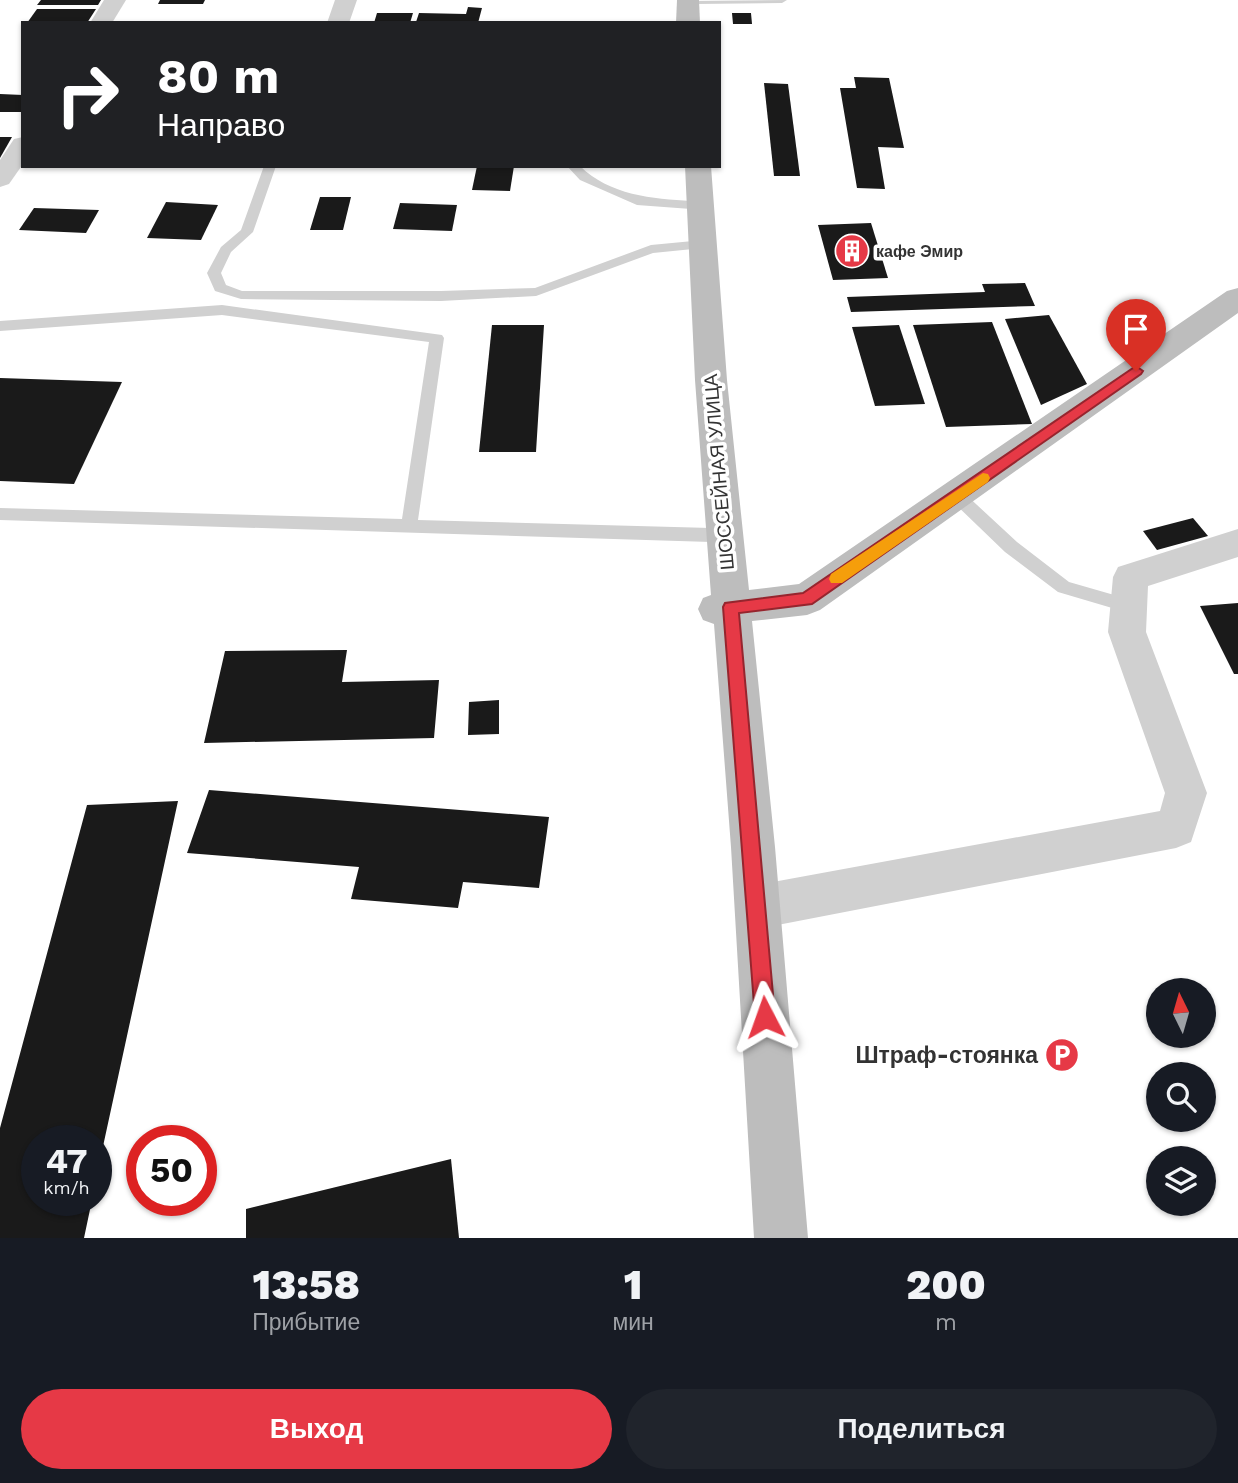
<!DOCTYPE html>
<html lang="ru">
<head>
<meta charset="utf-8">
<style>
  :root { --surface:#171b24; --page:#20242c; --text:#f1f3f6; --muted:#9ea1a6; --accent:#e63946 }
  body { margin:0; font-family:"Work Sans",sans-serif; background:var(--page); color:var(--text); height:100vh; display:flex; flex-direction:column; font-size:26px; white-space:nowrap }
  * { box-sizing:border-box; margin:0 }
  p { font-size:23px; color:var(--muted) }
  .icon { flex:none; width:38px; height:38px; fill:none; stroke:currentColor; stroke-width:2; stroke-linecap:round; stroke-linejoin:round }
  .map { position:relative; height:1238px; overflow:hidden }
  .panel { display:flex; flex-direction:column; background:var(--surface); flex:1 }
  .panel>* { flex:none }
  .guide { position:absolute; left:21px; top:21px; width:700px; height:147px; border-radius:0px; box-shadow:0 2px 5px #0004; background:#202124; color:#fff; overflow:hidden }
  .needle { width:46px; rotate:355deg }
  .fabs { position:absolute; left:1146px; top:978px; display:grid; gap:14px }
  .fabs a { display:grid; place-items:center; width:70px; height:70px; border-radius:50%; background:var(--surface); box-shadow:0 2px 5px #0004; font-size:35px }
  .speed { position:absolute; left:21px; top:1125px; display:flex; gap:14px; font-size:35px; font-weight:700; text-align:center }
  .speed>* { display:grid; place-content:center; width:91px; height:91px; border-radius:50%; background:var(--surface); box-shadow:0 2px 5px #0004; line-height:1 }
  .speed small { font-size:18px; font-weight:400 }
  .speed .limit { border:10px solid #d22; background:#fff; color:#111 }
  .pin { position:absolute; display:grid; place-items:center; width:60px; height:60px; color:#fff; margin:-72px -30px; border-radius:50% 50% 50% 0; rotate:-45deg; box-shadow:0 0 7px #0007 }
  .pin .icon { rotate:45deg }
  .me { position:absolute; width:77px; margin:-38px; rotate:356deg; stroke-linejoin:round; filter:drop-shadow(0 0 5px #0008) }
  .turn { display:flex; align-items:center; gap:24px; height:147px; padding:0 21px; font-size:32px }
  .turn .icon { width:91px; height:91px; stroke-width:2.5 }
  .turn b { display:block; font-size:49px; line-height:60px }
  .eta { display:flex; justify-content:space-evenly; align-items:center; height:119px; text-align:center }
  .eta b { font-size:42px; font-weight:800; line-height:49px }
  .cta { display:flex; gap:14px; margin-top:auto; padding:14px 21px }
  .cta a { flex:1; height:80px; border-radius:42px; background:var(--accent); color:#fff; font-size:28px; font-weight:800; line-height:80px; text-align:center }
  .cta a+a { background:var(--page); color:var(--text) }
  .map>svg:first-child { display:block }
</style>
</head>
<body>
<div class="map">
<svg width="1238" height="1238" viewBox="0 0 1238 1238">
  <rect width="100%" height="100%" fill="#fff"/>
  <g fill="#1a1a1a">
    <path d="M41 0H101L98 5H37Z"/>
    <path d="M160 0H205L203 4H158Z"/>
    <path d="M468 7 482 8 478 23 416 22 419 13 466 14Z"/>
    <path d="M37 9H96L87 23H27Z"/>
    <path d="M377 13H413L410 23H374Z"/>
    <path d="M732 13H751L752 24H733Z"/>
    <path d="M854 77 889 78 904 148 878 147 885 189 857 188 840 88H856Z"/>
    <path d="M764 83 788 84 800 176H774Z"/>
    <path d="M0 94 23 95 21 112H0Z"/>
    <path d="M0 137H12L0 158Z"/>
    <path d="M477 166H514L510 191 472 190Z"/>
    <path d="M320 197H351L343 230H310Z"/>
    <path d="M166 202 218 205 201 240 147 238Z"/>
    <path d="M400 203 457 205 452 231 393 229Z"/>
    <path d="M34 208 99 210 86 233 19 230Z"/>
    <path d="M871 223 888 278 833 280 818 225Z"/>
    <path d="M1025 283 1035 306 851 312 847 297 985 292 982 284Z"/>
    <path d="M1049 315 1087 384 1041 405 1005 319Z"/>
    <path d="M992 322 1032 424 946 427 913 325Z"/>
    <path d="M492 325H544L536 452H479Z"/>
    <path d="M899 325 925 404 875 406 852 327Z"/>
    <path d="M0 378 122 382 74 484 0 481Z"/>
    <path d="M1193 518 1208 536 1157 550 1143 531Z"/>
    <path d="M1238 603V674H1234L1200 606Z"/>
    <path d="M347 650 342 682 439 680 434 738 204 743 225 651Z"/>
    <path d="M499 700V734L468 735 469 702Z"/>
    <path d="M209 790 549 817 539 888 463 882 458 908 351 899 359 867 187 853Z"/>
    <path d="M178 801 97 1174 96 1141H37V1200H92L84 1238H0V1128L87 805Z"/>
    <path d="M451 1159 459 1238H246V1209Z"/>
  </g>
  <g fill="none" stroke-linecap="round" stroke-linejoin="round">
    <g fill="#d0d0d0" fill-rule="evenodd">
      <path d="M787 0 782 3 696 4 691 1Z"/>
      <path d="M264 166H276L253 232 231 252 221 273 226 285 242 291H441L535 288 651 245 693 241 700 245 693 249 653 253 536 296 441 301 241 299 215 291 207 273 221 247 241 230Z"/>
      <path d="M567 166H580C609 195 653 199 691 201L697 205 691 209 637 205 580 180Z"/>
      <path d="M222 305 442 335 444 338 418 520 711 528 717 530 719 535 717 540 711 542 0 520V508L402 519 429 342 222 315 0 331V321Z"/>
      <path d="M957 490 963 492 1017 542 1069 582 1135 601 1138 606 1135 611 1129 613 1058 592 1005 552 951 500 949 496Z"/>
    </g>
    <g fill="#d0d0d0" fill-rule="evenodd">
      <path d="M104 0H126L112 23H90Z"/>
      <path d="M335 0H357L349 23H327Z"/>
      <path d="M23 137V164L9 184 0 187V160L14 139Z"/>
      <path d="M1238 529V557L1148 586 1146 632 1207 793 1191 842 1176 848 757 929 742 922 735 907 742 892 757 885 1160 811 1165 793 1108 632 1113 577 1118 567Z"/>
    </g>
    <g fill="#bdbdbd" fill-rule="evenodd">
      <path d="M677 0H699L700 23H676Z"/>
      <path d="M685 166H711L727 380 749 590 799 584 1227 291 1238 288V313L820 610 807 615 752 621 775 847 808 1238H754L731 847 714 624 703 620 698 609 703 598 711 595 695 380Z"/>
    </g>
  </g>
  <path fill="#e63946" stroke="#96252e" stroke-width="2" d="M1136 366 1143 371 1141 374 812 604 739 613 775 1017 772 1024 765 1027 758 1024 755 1017 723 607 725 603 803 593Z"/>
  <path fill="#f59e0b" d="M983 473 988 474 990 478 988 482 842 583H831L829 579 831 574Z"/>
  <defs>
    <g id="building-disc" transform="scale(1.75)"><circle r="9.5" fill="#e63946" stroke="#fff"/><path d="M-4-6H4V6H1V3H-1V6H-4ZM-2.5-4.3h1.7v1.8h-1.7ZM.8-4.3h1.7v1.8H.8ZM-2.5-1h1.7V.8h-1.7ZM.8-1h1.7V.8H.8Z" fill="#fff"/></g>
    <g id="parking-disc" transform="scale(1.75)"><circle r="9.5" fill="#e63946" stroke="#fff"/><path d="M-3.5-5.5H1a3.5 3.5 0 0 1 0 7H-1V5.5H-3.5ZM-1-3.4V-.6H.8a1.4 1.4 0 0 0 0-2.8Z" fill="#fff"/></g>
  </defs>
  <g fill-rule="evenodd">
    <use href="#building-disc" x="852" y="251"/>
    <use href="#parking-disc" x="1062" y="1055"/>
  </g>
  <g text-anchor="middle" dominant-baseline="central" stroke-width="7" stroke-linejoin="round" paint-order="stroke">
    <g font-size="16" font-weight="bold" fill="#333" stroke="#fff" text-anchor="start">
      <text x="876" y="251">кафе Эмир</text>
    </g>
    <g font-size="19" fill="#333" stroke="#fff">
      <text transform="translate(719 472) rotate(-95)">ШОССЕЙНАЯ УЛИЦА</text>
    </g>
    <g font-size="23" font-weight="bold" fill="#333" stroke="#fff" text-anchor="end">
      <text x="1038" y="1055">Штраф-стоянка</text>
    </g>
  </g>
</svg>
<div class="fabs">
<a><svg class="needle" viewBox="-14 -14 28 28"><path d="M0-13l5 13h-10z" fill="#e53935"/><path d="M0 13l5-13h-10z" fill="#9ea1a6"/></svg></a>
<a><svg class="icon" aria-label="search" viewBox="0 0 24 24"><circle cx="10" cy="10" r="6"/><path d="M15 15l6 6"/></svg></a>
<a><svg class="icon" aria-label="layers" viewBox="0 0 24 24"><path d="M12 4l9 5-9 5-9-5zM3 14l9 5 9-5"/></svg></a>
</div>
<div class="speed"><div>47<small>km/h</small></div><div class="limit">50</div></div>
<div class="pin" style="left:1136px;top:371px;background:#d93025"><svg class="icon" aria-label="arrive" viewBox="0 0 24 24"><path d="M6 21V4h12l-3 4 3 4H6"/></svg></div>
<svg class="me" style="left:765px;top:1017px" viewBox="-20 -20 40 40"><path d="M0-17L14 15 0 8-14 15z" fill="#e63946" stroke="#fff" stroke-width="4"/></svg>
<div class="guide">
<div class="turn"><svg class="icon" aria-label="right" viewBox="0 0 24 24"><path d="M7 20v-9h11M14 6l5 5-5 5"/></svg><div><b>80 m</b>Направо</div></div>
</div>
</div>
<section class="panel">
<div class="eta">
<div><b>13:58</b><p>Прибытие</p></div>
<div><b>1</b><p>мин</p></div>
<div><b>200</b><p>m</p></div>
</div>
<div class="cta"><a>Выход</a><a>Поделиться</a></div>
</section>
</body>
</html>
